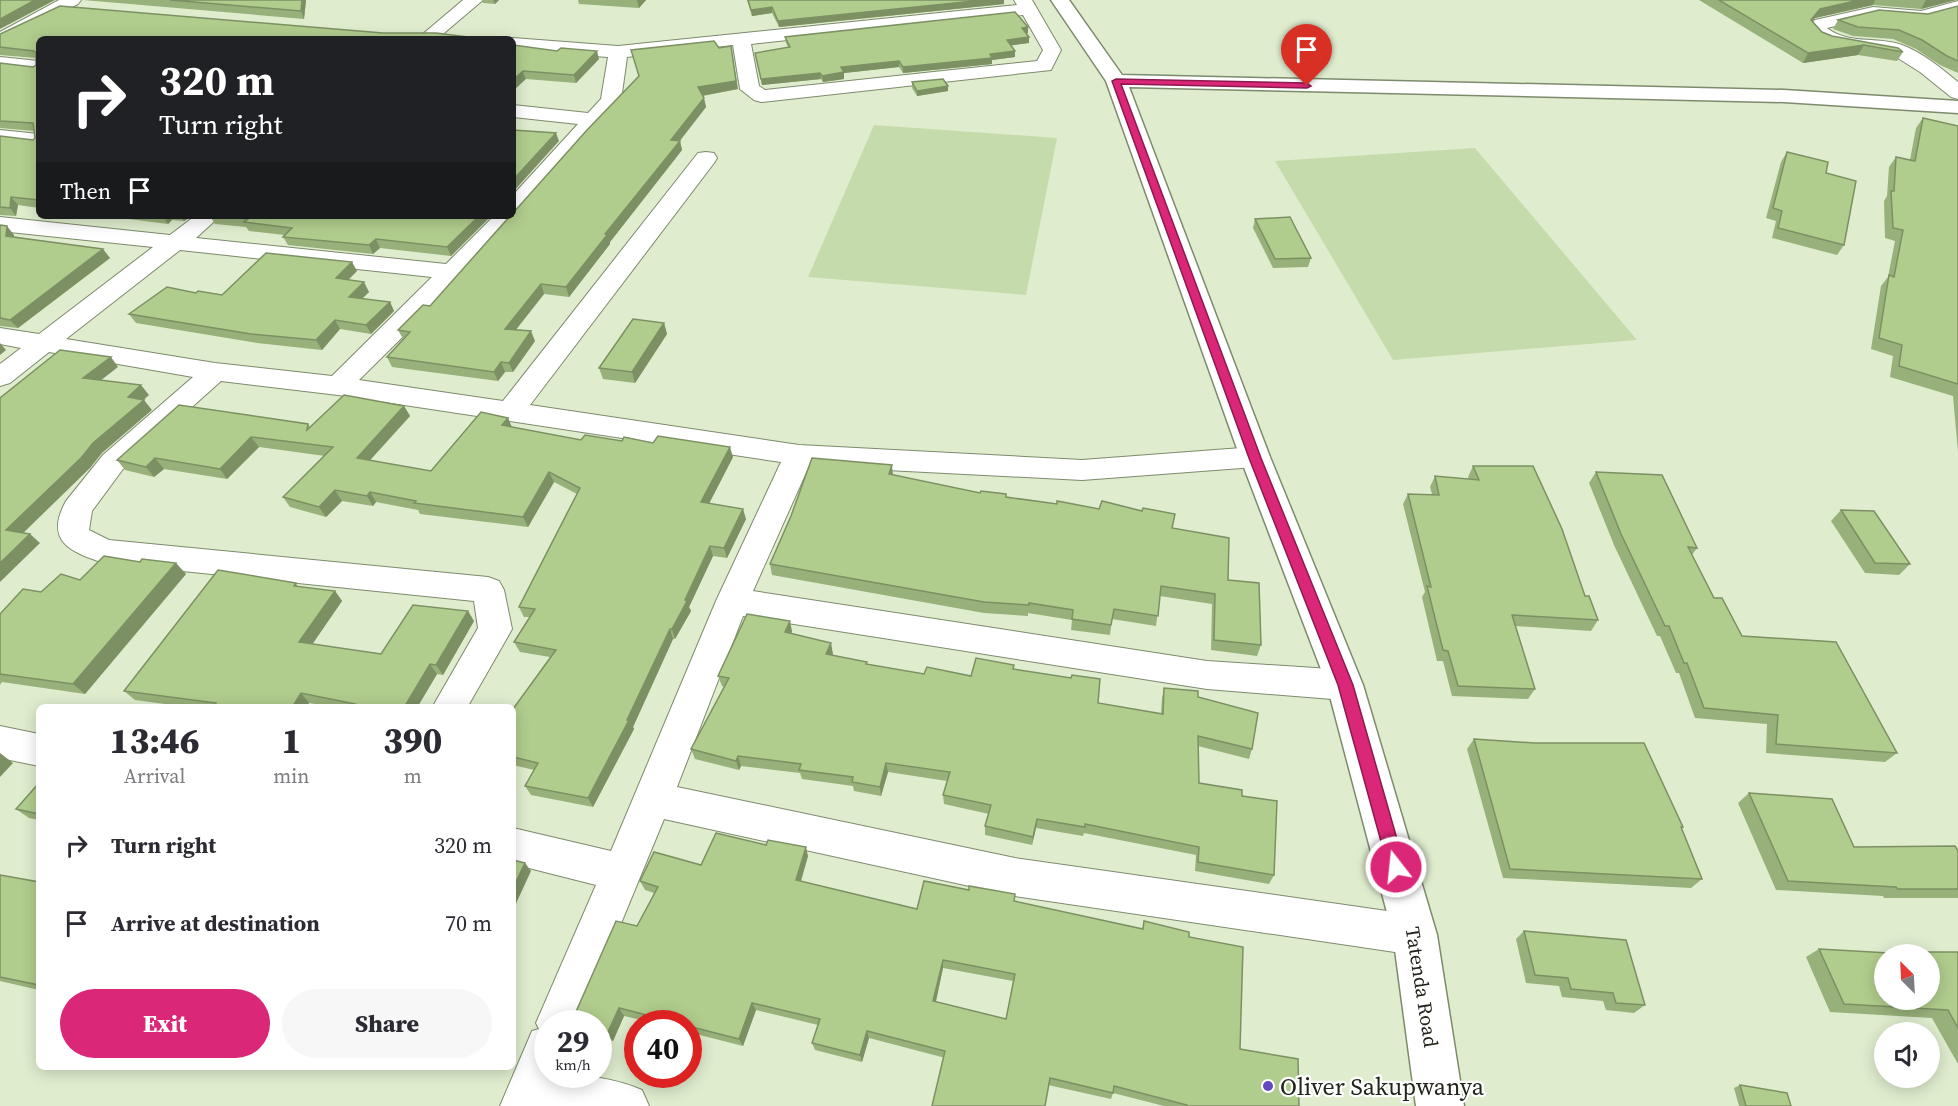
<!DOCTYPE html>
<html lang="en">
<head>
<meta charset="utf-8">
<style>
  :root { --surface:#fff; --page:#f7f7f7; --text:#2b2b33; --muted:#7c7c81; --accent:#db2777 }
  body { margin:0; font-family:"Source Serif 4",serif; background:var(--page); color:var(--text); height:100vh; display:flex; flex-direction:column; font-size:22px; white-space:nowrap }
  * { box-sizing:border-box; margin:0 }
  p { font-size:20px; color:var(--muted) }
  .icon { flex:none; width:33px; height:33px; fill:none; stroke:currentColor; stroke-width:2; stroke-linecap:round; stroke-linejoin:round }
  .map { position:relative; flex:1; overflow:hidden }
  .details { position:absolute; left:36px; top:704px; width:480px; height:366px; display:flex; flex-direction:column; background:var(--surface); border-radius:9px; box-shadow:0 3px 15px #0003 }
  .details>* { flex:none }
  .hud { position:absolute; left:36px; top:36px; width:480px; height:183px; border-radius:9px; box-shadow:0 3px 15px #0003; background:#202124; color:#fff; overflow:hidden }
  .needle { width:39px; rotate:336deg }
  .tools { position:absolute; left:1874px; top:944px; display:grid; gap:12px }
  .tools a { display:grid; place-items:center; width:66px; height:66px; border-radius:50%; background:var(--surface); box-shadow:0 3px 15px #0003; font-size:30px }
  .speed { position:absolute; left:534px; top:1010px; display:flex; gap:12px; font-size:30px; font-weight:700; text-align:center }
  .speed>* { display:grid; place-content:center; width:78px; height:78px; border-radius:50%; background:var(--surface); box-shadow:0 3px 15px #0003; line-height:1 }
  .speed small { font-size:15px; font-weight:400 }
  .speed .limit { border:9px solid #d22; background:#fff; color:#111 }
  .pin { position:absolute; display:grid; place-items:center; width:51px; height:51px; color:#fff; margin:-62px -26px; border-radius:50% 50% 50% 0; rotate:-45deg; box-shadow:0 0 6px #0007 }
  .pin .icon { rotate:45deg }
  .me { position:absolute; width:66px; margin:-33px; rotate:344deg; stroke-linejoin:round; filter:drop-shadow(0 0 4px #0008) }
  .turn { display:flex; align-items:center; gap:21px; height:126px; padding:0 24px; font-size:27px }
  .turn .icon { width:78px; height:78px; stroke-width:2.5 }
  .turn b { display:block; font-size:42px; line-height:51px }
  .then { display:flex; align-items:center; height:57px; padding:0 24px; background:#0003; gap:12px; font-size:22px }
  .eta { display:flex; justify-content:space-evenly; align-items:center; height:102px; text-align:center }
  .eta b { font-size:36px; font-weight:800; line-height:42px }
  .action { display:flex; gap:12px; margin-top:auto; padding:12px 24px }
  .action a { flex:1; height:69px; border-radius:36px; background:var(--accent); color:#fff; font-size:24px; font-weight:800; line-height:69px; text-align:center }
  .action a+a { background:var(--page); color:var(--text) }
  ul { padding:0; list-style:none }
  li { display:flex; align-items:center; gap:18px; height:78px; padding:0 24px }
  li div { flex:1 }
  li b { display:block; font-size:22px }
  li em { font-style:normal }
  .map>svg:first-child { display:block }
</style>
</head>
<body>
<div class="map">
<svg width="1958" height="1106" viewBox="0 0 1958 1106">
  <rect width="100%" height="100%" fill="#dfedce"/>
  <g fill="#c6dbac">
    <path d="M874 125 1057 138 1026 295 808 277Z"/>
    <path d="M1475 148 1637 340 1393 360 1275 161Z"/>
  </g>
  <g fill="none" stroke-linecap="round" stroke-linejoin="round">
    <g stroke="#7d8a6d" stroke-width="2">
      <g id="street">
        <path d="M59 0H81L78 4 0 44V32Z"/>
        <path d="M463 0H483L437 39H417Z"/>
        <path d="M1014 0H1032L1061 50 1051 70 761 102 754 100 740 89 733 45 627 57 621 100 603 124 599 125 463 277 359 380 503 401 698 153 706 152 714 153 717 158 714 163 530 405 799 445 1082 460 1255 447 1265 450 1270 457 1265 464 1255 467 1082 480 809 466 753 591 1207 661 1345 670 1357 675 1362 685 1357 695 1345 700 1207 689 743 616 677 787 1015 858 1415 915 1430 921 1436 935 1430 949 1415 955 1015 896 664 819 580 1023H548V1074C580 1074 612 1077 642 1090L649 1106H500L532 1031 539 1029 536 1023 596 885 513 864V828L611 851 716 601 781 462 338 395 221 381 123 469 92 511 89 530 109 540 488 577 499 581 504 590 512 629 507 638 468 706H433L478 628 474 601 104 563C70 552 44 541 66 501L103 455 193 377 49 352 10 383 0 386V364L21 348 0 344V328L39 334 153 247 0 231V217L170 235 195 216H220L196 238 446 264 494 216H513V195L578 124 513 117V105L588 113 601 99 608 57 513 50V39H511L513 38 618 46 1017 5ZM1023 15 1043 50 1037 61 765 90 759 86 751 44ZM180 250 432 277 332 376 215 363 66 339Z"/>
        <path d="M1958 1V11L1921 21 1873 17 1827 28C1847 44 1876 37 1899 44 1921 51 1941 68 1958 82V99L1951 97 1920 72 1893 55 1827 43 1818 39 1808 29 1815 20 1873 7 1921 11Z"/>
        <path d="M0 57 39 61V73L0 69Z"/>
        <path d="M0 130 39 134V146L0 142Z"/>
        <path d="M0 726 39 734V766L0 758Z"/>
      </g>
    </g>
    <g stroke="#7d8a6d" stroke-width="3">
      <path id="secondary" d="M1051 0H1069L1122 75 1784 90 1958 101V113L1784 102 1129 87 1270 457 1363 685 1437 935 1464 1106H1416L1393 935 1327 685 1240 457 1106 81Z"/>
    </g>
    <use href="#street" fill="#fff" fill-rule="evenodd"/>
    <use href="#secondary" fill="#fff" fill-rule="evenodd"/>
  </g>
  <g fill="#98b079" fill-rule="evenodd">
    <path d="M83 0H306L304 19Z"/>
    <path d="M482 0H499L495 4 483 3Z"/>
    <path d="M578 0H646L639 8 579 4Z"/>
    <path d="M747 0H1004V4L779 27 772 13 752 16Z"/>
    <path d="M1699 0H1956L1921 9 1873 5 1815 18 1812 21 1822 32 1832 36 1903 52 1897 61 1858 55 1803 63Z"/>
    <path d="M1958 6V73L1940 65 1916 49 1893 39 1853 36 1833 29 1838 20 1928 14Z"/>
    <path d="M1028 27V33H1026L1029 37V43L1011 45 1015 57 992 60V64L903 73 899 67 844 73V79L823 82 821 79 762 85 756 59 788 47 786 43 785 37Z"/>
    <path d="M383 33 476 39H39V208L18 205 16 216 0 215V136L33 140 35 138 34 131 0 128V63L33 67 36 65V58L0 55V34Z"/>
    <path d="M513 45 599 59 576 83 526 79Z"/>
    <path d="M631 50 738 89 703 96 706 107 680 141 682 150 610 242V244L569 297 544 294 516 330 535 341 513 372H505L498 381 392 367 387 357 403 339 398 330 430 306 639 77Z"/>
    <path d="M912 82 948 91 917 96 912 88Z"/>
    <path d="M1923 118 1958 126V452L1953 396 1890 377 1893 356 1871 349 1881 286 1888 277 1895 241 1885 238 1884 201 1887 196 1889 167 1896 157 1910 160 1916 128Z"/>
    <path d="M1787 152 1826 173 1844 245 1837 255 1772 238 1776 221 1766 218 1781 162Z"/>
    <path d="M105 216H192L184 221 172 220 168 224Z"/>
    <path d="M210 216H491L451 256 380 248 373 254 288 245 283 237 284 235 249 231 246 227 215 224Z"/>
    <path d="M1255 219 1311 258 1308 267 1273 268 1253 228Z"/>
    <path d="M0 225 14 235V237L110 258 18 328 0 326Z"/>
    <path d="M357 271 348 280 369 292 362 299 390 302 394 311 371 334 340 329 322 350 257 343 136 323 129 314 196 293 222 295Z"/>
    <path d="M664 323 667 334 635 383 603 379 599 368Z"/>
    <path d="M404 406 410 416 370 460 431 471 508 418 512 427 581 440 733 457 709 504 746 519 727 558 713 556 689 607 691 611 675 639H673L633 727 634 729 593 807 531 795 525 786 534 770 513 765V709L550 657 520 652 514 642 530 617H524L519 607 577 494 554 482 528 527 420 514 418 510 376 502 373 506 342 501 326 517 290 507 283 497 325 456 259 447 227 479 164 469 154 477 125 470 117 460 308 424 310 427Z"/>
    <path d="M1473 466 1585 596 1598 620 1591 631 1515 626 1535 689 1528 699 1452 696 1443 661H1437L1422 597 1425 592 1403 504 1408 494H1432L1430 487 1435 476 1469 479 1468 477Z"/>
    <path d="M1596 472 1697 548 1692 555 1714 598 1742 636 1897 753 1885 762 1766 753 1767 724 1695 718 1679 673H1676L1660 636H1657L1614 545 1589 483Z"/>
    <path d="M893 475 980 493 1006 497 1172 528 1228 580 1261 645 1257 656 1211 650 1212 604 1160 596 1156 626 1112 619 1110 635 1071 630 1072 620 1028 613V616L984 613 772 575 770 564Z"/>
    <path d="M1841 510 1910 564 1899 575 1865 573 1831 521Z"/>
    <path d="M186 574 85 694 2 682 0 685V614L41 592 80 580Z"/>
    <path d="M296 583 298 587 335 591 342 601 312 644 381 654 474 621 443 675 437 674 418 706H328L309 703 307 706H180L135 700 124 691Z"/>
    <path d="M792 631 791 634 833 654 832 655 867 662V664L924 674 971 676 1014 665V669L1098 703 1161 714 1162 698 1164 688 1198 697 1252 749 1249 759 1198 746 1199 783 1242 796 1274 875 1269 884 1195 871 1196 855 1084 833 1083 836 1036 828 1032 845 985 835V826L989 814 944 804 943 795 947 781 888 772 881 796 854 791 853 786 802 779 800 773 741 766 739 770 695 759 691 749 724 687 722 686 718 676Z"/>
    <path d="M1474 739 1683 827 1681 828 1702 879 1691 888 1503 878 1467 749Z"/>
    <path d="M39 783V820L29 818 16 809Z"/>
    <path d="M1749 793 1854 847 1958 851V898H1884L1883 896 1776 890 1738 803Z"/>
    <path d="M808 856 801 882 917 909 1014 901 1142 929 1144 921 1189 937 1240 1049 1299 1106H1164L1113 1093 1111 1099 1048 1085 869 1038 862 1062 815 1050 812 1043 818 1025 756 1010 743 1046 688 1032V1023H654L624 1016 613 1041 598 1037V1023L637 926 654 893 645 890 640 881 701 865ZM943 968 1013 981 1006 1019 936 1002Z"/>
    <path d="M0 875 39 882V990L0 981Z"/>
    <path d="M1524 931 1645 1005 1634 1013 1606 1010 1603 1001 1562 997 1559 986 1526 983 1516 939Z"/>
    <path d="M1819 949 1929 999V954H1925L1928 952H1958V1064L1932 1018 1830 1012 1806 957Z"/>
    <path d="M1740 1085 1791 1106H1739L1734 1088Z"/>
  </g>
  <g fill="#7c9063">
    <path d="M35 0H55L0 29V19Z"/>
    <path d="M302 0H306L304 19 301 11Z"/>
    <path d="M493 0H499L495 4Z"/>
    <path d="M637 0H646L639 8Z"/>
    <path d="M984 0H1004V4L779 27 778 21Z"/>
    <path d="M1859 0H1875L1873 5 1815 18 1806 29 1811 20 1820 9Z"/>
    <path d="M1926 0H1956L1921 9Z"/>
    <path d="M772 7V13L752 16 751 10Z"/>
    <path d="M1028 27V33L1022 34V28Z"/>
    <path d="M1029 37V43L1007 46V40Z"/>
    <path d="M1864 45 1858 55 1803 63 1808 53Z"/>
    <path d="M731 46 738 89 700 96 698 87Z"/>
    <path d="M597 51 599 59 576 83 574 75Z"/>
    <path d="M1015 51V57L992 60V64L903 73V67Z"/>
    <path d="M899 61V67L844 73V79L823 82 822 76 841 67Z"/>
    <path d="M523 71 526 79 513 91V80Z"/>
    <path d="M820 73 821 79 762 85 761 79Z"/>
    <path d="M948 86V91L917 96V91Z"/>
    <path d="M704 98 706 107 673 149 671 140Z"/>
    <path d="M556 133 559 141 513 192V180Z"/>
    <path d="M680 141 682 150 610 242V244L569 297 566 287 605 234Z"/>
    <path d="M11 197 18 205 16 216 10 208Z"/>
    <path d="M163 216H169L172 220 168 224Z"/>
    <path d="M181 216H192L184 221Z"/>
    <path d="M479 216H491L451 256 447 247Z"/>
    <path d="M7 226 14 235 13 244 6 236Z"/>
    <path d="M376 239 380 248 373 254 369 245Z"/>
    <path d="M103 249 110 258 18 328 10 320Z"/>
    <path d="M352 262 357 271 341 287 336 278Z"/>
    <path d="M364 282 369 292 354 306 349 297Z"/>
    <path d="M541 284 544 294 509 338 505 329Z"/>
    <path d="M390 302 394 311 371 334 366 325Z"/>
    <path d="M335 320 340 329 322 350 316 340Z"/>
    <path d="M664 323 667 334 635 383 632 372Z"/>
    <path d="M531 331 535 341 513 372 509 363Z"/>
    <path d="M0 343 6 350 0 355Z"/>
    <path d="M111 357 118 367 91 388 83 378Z"/>
    <path d="M501 362 505 372 498 381 494 372Z"/>
    <path d="M141 385 149 395 140 403 144 400 152 410 102 453 90 468 16 540 6 530 128 397Z"/>
    <path d="M404 406 410 416 363 468 357 458Z"/>
    <path d="M508 418 512 428 502 425Z"/>
    <path d="M251 437 259 447 227 479 220 469Z"/>
    <path d="M730 447 733 457 704 513 701 502Z"/>
    <path d="M155 458 164 469 154 477 146 467Z"/>
    <path d="M892 465 893 476 889 474Z"/>
    <path d="M549 472 554 482 528 527 523 517Z"/>
    <path d="M335 490 342 501 326 517 319 507Z"/>
    <path d="M370 492 376 502 373 506 367 496Z"/>
    <path d="M743 509 746 519 727 558 724 548Z"/>
    <path d="M30 534 40 543 0 582V563Z"/>
    <path d="M710 546 713 556 689 607 691 611 675 639 672 629Z"/>
    <path d="M176 563 186 574 85 694 73 684Z"/>
    <path d="M335 591 342 601 307 652 299 642Z"/>
    <path d="M468 611 474 621 443 675 436 665Z"/>
    <path d="M790 621 792 631 788 642 785 632Z"/>
    <path d="M670 629 673 639 633 727 634 729 593 807 588 798 627 720Z"/>
    <path d="M831 643 833 654 828 664 826 654Z"/>
    <path d="M430 664 437 674 418 706H405Z"/>
    <path d="M301 693 309 703 307 706H293Z"/>
    <path d="M0 753 13 763 0 777Z"/>
    <path d="M738 756 741 766 739 770 736 761Z"/>
    <path d="M886 763 888 772 881 796 880 787Z"/>
    <path d="M1037 819 1036 828 1032 845 1033 837Z"/>
    <path d="M806 847 808 856 798 889 796 880Z"/>
    <path d="M525 863 531 871 513 910V888Z"/>
    <path d="M943 960V968L934 1009 933 1001Z"/>
    <path d="M752 1003 756 1010 743 1046 739 1039Z"/>
    <path d="M619 1008 624 1016 613 1041 607 1034Z"/>
    <path d="M867 1031 869 1038 862 1062 860 1055Z"/>
  </g>
  <g fill="#b1cd8d" stroke="#7c9063" stroke-width="1.5" fill-rule="evenodd">
    <path d="M0 0H35L0 19Z"/>
    <path d="M170 0H302L301 11Z"/>
    <path d="M748 0H984L778 21 772 7 751 10Z"/>
    <path d="M1719 0H1859L1820 9 1811 20 1822 32 1832 36 1898 48 1903 52 1864 45 1808 53Z"/>
    <path d="M60 6 383 33H436L476 38 39 39V200L11 197 10 208 0 207V136L33 140 35 138 33 123 0 121V63L33 67 36 65V53L34 51 0 47V34Z"/>
    <path d="M1958 6V61L1947 56 1922 40 1899 30 1858 27 1838 20 1879 10 1928 14Z"/>
    <path d="M1015 12 1028 27 1022 28 1029 37 1007 40 1015 51 990 54 992 58 903 67 899 61 841 67 844 72 822 76 820 73 761 79 755 53 790 47 785 37Z"/>
    <path d="M714 41 719 48 731 46 736 81 698 87 704 98 671 140 680 141 605 234 607 235 566 287 541 284 505 329 531 331 509 363 501 362 494 372 387 357 410 332 398 330 423 305 430 306 510 216H513V213L587 130 639 76 631 50Z"/>
    <path d="M513 45 557 51 561 48 597 51 574 75 523 71 513 80Z"/>
    <path d="M943 79 948 86 917 91 912 82Z"/>
    <path d="M1923 118 1958 126V384L1899 366 1902 345 1879 338 1889 275 1894 277 1903 230 1893 228 1891 191H1894L1896 157 1915 161Z"/>
    <path d="M513 130 556 133 513 180Z"/>
    <path d="M1787 152 1828 162 1826 173 1856 181 1844 245 1778 228 1782 211 1773 208Z"/>
    <path d="M217 216H479L447 247 376 239 369 245 283 237 292 228 244 222 248 219Z"/>
    <path d="M1290 217 1311 258 1275 259 1255 219Z"/>
    <path d="M0 225 7 226 6 236 103 249 10 320 0 318Z"/>
    <path d="M266 253 352 262 336 278 364 282 349 297 390 302 366 325 335 320 316 340 251 334 129 314 167 287 196 293 198 291 222 295Z"/>
    <path d="M633 319 664 323 632 372 599 368Z"/>
    <path d="M60 350 111 357 83 378 141 385 128 397 144 400 93 443 81 458 6 530 30 534 0 563V398Z"/>
    <path d="M344 395 404 406 357 458 431 471 481 412 508 418 502 425 581 440 585 435 622 441 624 437 653 443 658 436 730 447 701 502 743 509 724 548 710 546 685 600 687 601 672 629H670L627 720H629L588 798 525 786 538 763 513 757V709L556 650 514 642 535 609 519 607 580 488 549 472 523 517 414 503 416 501 370 492 367 496 335 490 319 507 283 497 333 447 251 437 220 469 155 458 146 467 117 460 179 405 308 424 307 430Z"/>
    <path d="M812 458 892 465 889 474 980 493 981 491 1006 494V497L1057 504V501L1099 509 1102 501 1142 511 1143 508 1175 514 1172 528 1229 538 1228 580 1259 583 1261 645 1214 640 1215 594 1161 586 1158 616 1114 609 1111 625 1072 619 1073 610 1029 603V605L984 602 770 564 791 516Z"/>
    <path d="M1473 466H1533L1562 529 1585 596H1589L1598 620 1512 615 1535 689 1458 686 1448 651 1443 650 1427 586 1431 587 1408 494 1439 495 1435 476 1479 480Z"/>
    <path d="M1596 472 1662 475 1697 548 1688 547 1714 598H1722L1742 636 1836 642 1897 753 1776 744 1778 715 1704 708 1687 663H1684L1669 626H1665L1621 534Z"/>
    <path d="M1841 510 1874 511 1910 564 1875 563Z"/>
    <path d="M104 556 140 562 142 559 176 563 73 684 0 674V614L23 589 41 592 61 574 80 580Z"/>
    <path d="M218 570 296 583 294 586 335 591 299 642 381 654 413 605 468 611 436 665 430 664 405 706H353L355 704 301 693 293 706H213L216 703 124 691Z"/>
    <path d="M747 614 790 621 785 632 831 643 826 654 867 662 866 664 924 674 927 667 971 676 976 658 1014 665 1013 669 1071 678 1072 675 1100 679 1098 703 1163 714 1164 688 1198 691V697L1258 713 1252 749 1198 736 1199 783 1242 790V796L1277 801 1274 875 1198 862 1199 847 1085 824V827L1037 819 1033 837 985 826 991 805 943 795 950 772 886 763 880 787 852 782 853 777 799 770 801 764 738 756 736 761 691 749 729 678 718 676Z"/>
    <path d="M1474 739 1535 743H1644L1683 827H1681L1702 879 1510 869Z"/>
    <path d="M39 783V814L16 809Z"/>
    <path d="M1749 793 1832 799 1854 847 1955 846 1958 851V889H1898L1896 887 1788 881Z"/>
    <path d="M716 833 766 845 768 840 806 847 796 880 917 909 924 881 969 890V886L1015 894 1014 901 1143 929 1144 921 1189 932V937L1243 947 1240 1049 1298 1059 1299 1106H1187V1105L1114 1086 1113 1093 1050 1078 1045 1106H932L945 1051 867 1031 860 1055 812 1043 820 1019 752 1003 739 1039 688 1026V1023H678L619 1008 607 1034 598 1032V1023H571L616 921 637 926 658 887 640 881 654 852 701 865ZM943 960 1015 974 1006 1019 933 1001Z"/>
    <path d="M513 860 525 863 513 888Z"/>
    <path d="M0 875 39 882V985L0 977Z"/>
    <path d="M1524 931 1626 940 1645 1005 1616 1003 1613 993 1571 989 1568 978 1535 975Z"/>
    <path d="M1819 949 1907 954H1884V999H1929V955H1930L1928 952H1958V1028L1948 1010 1844 1004Z"/>
    <path d="M1740 1085 1787 1093 1791 1106H1746Z"/>
  </g>
  <path fill="#db2777" stroke="#8e194d" stroke-width="1.5" d="M1116 79 1307 83 1311 86 1307 88 1121 84 1261 458 1353 685 1405 867 1402 873 1396 875 1390 873 1388 867 1338 685 1249 458 1112 81Z"/>
  <circle fill="#6448c0" stroke="#fff" stroke-width="2" cx="1268" cy="1086" r="6"/>
  <g text-anchor="middle" dominant-baseline="central" stroke-width="4.5" stroke-linejoin="round" paint-order="stroke">
    <g font-size="20" fill="#20251a" stroke="#fff">
      <text transform="translate(1422 987) rotate(81)">Tatenda Road</text>
    </g>
    <g font-size="24" fill="#20251a" stroke="#fff" text-anchor="start">
      <text x="1280" y="1086">Oliver Sakupwanya</text>
    </g>
  </g>
</svg>
<div class="tools">
<a><svg class="needle" viewBox="-14 -14 28 28"><path d="M0-13l5 13h-10z" fill="#e53935"/><path d="M0 13l5-13h-10z" fill="#7c7c81"/></svg></a>
<a><svg class="icon" aria-label="sound" viewBox="0 0 24 24"><path d="M4 9h4l5-4v14l-5-4H4zM17 9q2 3 0 6"/></svg></a>
</div>
<div class="speed"><div>29<small>km/h</small></div><div class="limit">40</div></div>
<div class="pin" style="left:1307px;top:86px;background:#d93025"><svg class="icon" aria-label="arrive" viewBox="0 0 24 24"><path d="M6 21V4h12l-3 4 3 4H6"/></svg></div>
<svg class="me" style="left:1396px;top:867px" viewBox="-20 -20 40 40"><circle r="17" fill="#db2777" stroke="#fff" stroke-width="3"/><path d="M0-11L8 9 0 5-8 9z" fill="#fff"/></svg>
<div class="hud">
<div class="turn"><svg class="icon" aria-label="right" viewBox="0 0 24 24"><path d="M7 20v-9h11M14 6l5 5-5 5"/></svg><div><b>320 m</b>Turn right</div></div>
<div class="then">Then<svg class="icon" aria-label="arrive" viewBox="0 0 24 24"><path d="M6 21V4h12l-3 4 3 4H6"/></svg></div>
</div>
<section class="details">
<div class="eta">
<div><b>13:46</b><p>Arrival</p></div>
<div><b>1</b><p>min</p></div>
<div><b>390</b><p>m</p></div>
</div>
<ul>
<li><svg class="icon" aria-label="right" viewBox="0 0 24 24"><path d="M7 20v-9h11M14 6l5 5-5 5"/></svg><div><b>Turn right</b></div><em>320 m</em></li>
<li><svg class="icon" aria-label="arrive" viewBox="0 0 24 24"><path d="M6 21V4h12l-3 4 3 4H6"/></svg><div><b>Arrive at destination</b></div><em>70 m</em></li>
</ul>
<div class="action"><a>Exit</a><a>Share</a></div>
</section>
</div>
</body>
</html>
